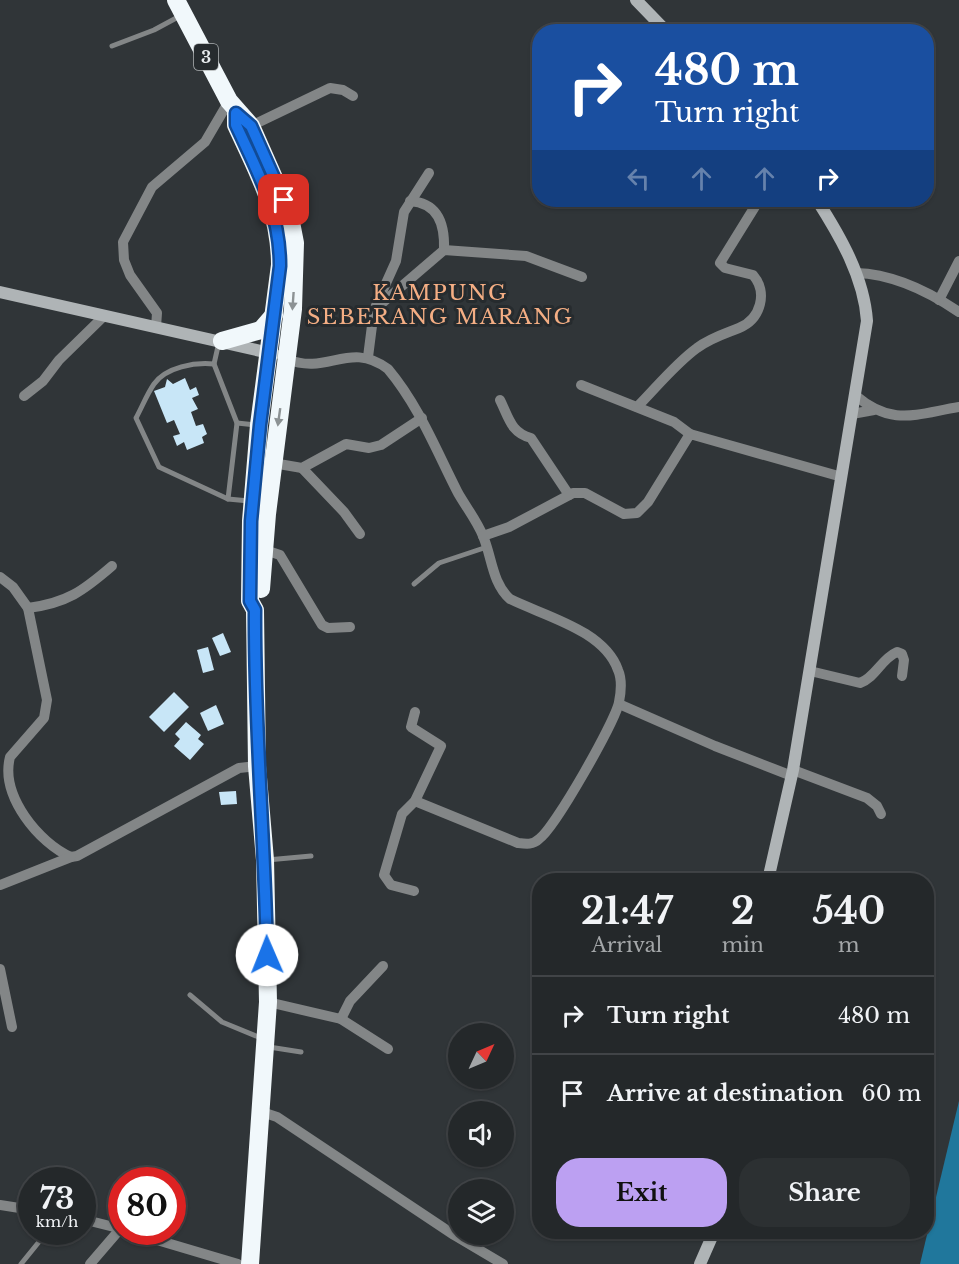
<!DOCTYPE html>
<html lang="en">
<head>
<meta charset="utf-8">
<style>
  :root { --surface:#24282a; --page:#2c3032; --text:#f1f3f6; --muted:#a3a6a8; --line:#414447; --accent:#bca0f2 }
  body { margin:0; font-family:"Libre Baskerville",serif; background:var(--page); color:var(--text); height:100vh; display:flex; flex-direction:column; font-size:22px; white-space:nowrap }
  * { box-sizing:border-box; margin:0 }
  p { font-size:20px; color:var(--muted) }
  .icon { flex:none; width:33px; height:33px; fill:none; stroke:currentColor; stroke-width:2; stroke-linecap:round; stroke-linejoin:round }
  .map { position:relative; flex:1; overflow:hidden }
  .sheet { position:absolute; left:532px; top:873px; width:402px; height:366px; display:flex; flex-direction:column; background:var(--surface); border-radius:24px; box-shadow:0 2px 4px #0004,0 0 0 2px var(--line) }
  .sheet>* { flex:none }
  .top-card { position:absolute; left:532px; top:24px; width:402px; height:183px; border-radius:24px; box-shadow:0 2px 4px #0004,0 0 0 2px var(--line); background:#1a4fa0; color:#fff; overflow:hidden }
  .needle { width:39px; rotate:46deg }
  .controls { position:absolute; left:448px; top:1023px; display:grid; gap:12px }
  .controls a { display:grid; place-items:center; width:66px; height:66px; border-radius:50%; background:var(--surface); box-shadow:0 2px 4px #0004,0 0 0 2px var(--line); font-size:30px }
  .speed { position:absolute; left:18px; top:1167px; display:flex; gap:12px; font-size:30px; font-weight:700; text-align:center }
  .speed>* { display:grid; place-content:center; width:78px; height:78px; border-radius:50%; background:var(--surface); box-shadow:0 2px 4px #0004,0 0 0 2px var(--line); line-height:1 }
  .speed small { font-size:15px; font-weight:400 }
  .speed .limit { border:9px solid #d22; background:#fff; color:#111 }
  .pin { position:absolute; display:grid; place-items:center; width:51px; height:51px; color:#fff; margin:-26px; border-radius:12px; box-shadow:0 3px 9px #0006 }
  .me { position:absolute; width:66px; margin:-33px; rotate:359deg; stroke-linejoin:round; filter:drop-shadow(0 0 4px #0008) }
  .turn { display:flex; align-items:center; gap:21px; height:126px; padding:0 24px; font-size:27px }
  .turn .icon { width:78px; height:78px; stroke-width:2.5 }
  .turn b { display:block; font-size:42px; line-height:51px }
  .lanes { display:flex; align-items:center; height:57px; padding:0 24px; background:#0003; justify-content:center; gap:30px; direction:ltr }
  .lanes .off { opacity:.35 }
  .eta { display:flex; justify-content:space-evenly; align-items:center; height:102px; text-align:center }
  .eta b { font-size:36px; font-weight:800; line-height:42px }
  .action { display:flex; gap:12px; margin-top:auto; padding:12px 24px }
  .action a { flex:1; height:69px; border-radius:24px; background:var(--accent); color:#111; font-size:24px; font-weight:800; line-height:69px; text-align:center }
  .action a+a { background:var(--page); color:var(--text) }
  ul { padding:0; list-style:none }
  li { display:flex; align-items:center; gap:18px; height:78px; padding:0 24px; border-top:2px solid var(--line) }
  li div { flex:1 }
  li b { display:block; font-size:22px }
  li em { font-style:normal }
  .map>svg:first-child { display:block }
</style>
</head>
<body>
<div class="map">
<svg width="959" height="1264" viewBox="0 0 959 1264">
  <rect width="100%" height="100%" fill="#303538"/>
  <path fill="#20779c" d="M959 1101V1264H920Z"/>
  <g fill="#c8e6f7">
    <path d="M185 378 190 390 196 387 199 395 192 398 198 409 191 412 196 426 203 424 207 434 202 437 204 443 187 450 184 442 177 446 173 436 180 434 174 420 167 423 154 391 165 387 167 379 173 384Z"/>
    <path d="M223 633 231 652 220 656 212 638Z"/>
    <path d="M208 647 214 670 203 673 197 650Z"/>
    <path d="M174 692 189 707 164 732 149 717Z"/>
    <path d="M216 705 224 724 208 731 200 713Z"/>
    <path d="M186 722 201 735 198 739 204 744 190 760 174 746 180 739 175 734Z"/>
    <path d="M236 791 237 804 221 805 219 792Z"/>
  </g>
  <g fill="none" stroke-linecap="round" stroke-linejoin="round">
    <g stroke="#838687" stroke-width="5">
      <path d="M112 46 154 30 180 16"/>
      <path d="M219 342 214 364C195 362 166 367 154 384 147 394 142 407 136 418L159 467 228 499 249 501"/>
      <path d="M214 364 237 423 228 499"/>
      <path d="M237 423 256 425"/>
      <path d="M414 584 439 563 487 547"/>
      <path d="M267 860 311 856"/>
      <path d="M190 995 222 1022 261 1038"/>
      <path d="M269 1047 301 1052"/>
      <path d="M21 1264 47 1232"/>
    </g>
    <g stroke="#838687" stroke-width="10">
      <path d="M251 126 330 88 343 90 353 96"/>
      <path d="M410 201C438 203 445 224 444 250"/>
      <path d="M856 273C894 274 928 291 959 312"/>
      <path d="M939 300 959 261"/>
      <path d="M374 310 444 250 526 256 582 277"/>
      <path d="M156 327 157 313 130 275 124 260 123 242 152 187 205 142 229 101"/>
      <path d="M368 357 374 310 396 261 404 212 429 173"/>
      <path d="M287 359C328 376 349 340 388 369 419 406 436 450 458 493 466 507 477 521 483 536 492 557 492 583 510 599 544 616 604 630 618 670 622 679 621 692 619 702 616 720 555 828 539 839 533 845 526 844 518 843L415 801"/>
      <path d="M581 385 674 422 690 434"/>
      <path d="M855 395C892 427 916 414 959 407"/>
      <path d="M24 396 43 381 59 360 103 317"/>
      <path d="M500 400C509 418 511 433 531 438L569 495"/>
      <path d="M637 407C656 388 675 364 697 348 710 338 724 334 739 328 761 319 768 292 753 275L725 268 720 263 759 200"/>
      <path d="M852 414 874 410"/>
      <path d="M273 463 302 468 346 444 369 448 381 445 422 418"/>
      <path d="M302 468 344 512 360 534"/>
      <path d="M483 536 509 527 573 493H585L624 514 637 513 648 502 690 434 842 477"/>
      <path d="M265 550 280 555 322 625 328 628 350 627"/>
      <path d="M0 577 13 587 28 608 47 700 44 718 10 757C0 796 39 843 71 857L77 856 239 768 257 766"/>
      <path d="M28 608C67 603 83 591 112 566"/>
      <path d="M810 671 860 683C876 677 881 659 897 652L902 654 904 660 902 676"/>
      <path d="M619 704 715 746 792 776"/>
      <path d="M793 770 867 798 877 806 881 814"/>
      <path d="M0 885 71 857"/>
      <path d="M414 891 391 885 384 875 402 814 415 801 441 746 411 727 415 712"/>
      <path d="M0 969 12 1027"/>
      <path d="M268 1002 341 1019 388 1049"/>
      <path d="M341 1019 350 1001 383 966"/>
      <path d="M259 1111 277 1117 454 1235 503 1264"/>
      <path d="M0 1205 32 1210"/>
      <path d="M82 1219 122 1229"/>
      <path d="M130 1232 238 1264"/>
      <path d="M90 1264 121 1228"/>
    </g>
    <g stroke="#afb4b6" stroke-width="12">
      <path d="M636 0 667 32"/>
      <path d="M0 292 274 354"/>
      <path d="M768 880 793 770 867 321C864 277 840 236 817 200"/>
      <path d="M700 1264 714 1232"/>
    </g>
    <g stroke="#f1f8fb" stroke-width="18">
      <path d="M176 0 229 101 251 126 289 212 295 243 293 309 267 514 261 589"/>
      <path d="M236 113V125C258 173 280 211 280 265L259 425 251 521 250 601 255 610 257 766 265 860 268 1002 250 1264"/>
      <path d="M222 341 261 330 274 315"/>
    </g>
  </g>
  <defs><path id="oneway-solid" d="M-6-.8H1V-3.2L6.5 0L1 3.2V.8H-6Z" transform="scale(1.5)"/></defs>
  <g fill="#8c9294">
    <use href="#oneway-solid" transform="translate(293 301) rotate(94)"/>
    <use href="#oneway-solid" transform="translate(279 417) rotate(98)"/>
  </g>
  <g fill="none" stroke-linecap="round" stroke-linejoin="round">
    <g stroke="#114b97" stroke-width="15">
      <path id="route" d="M267 955C265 840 254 726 255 610L250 601 251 521 260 425 280 266C280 211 258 173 236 125V113L251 126 284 200"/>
    </g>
    <use href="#route" stroke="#1a73e8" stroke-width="10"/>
  </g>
  <g text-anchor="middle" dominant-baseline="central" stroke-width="6" stroke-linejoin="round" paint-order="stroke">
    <rect fill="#262b2e" stroke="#aeb2b4" stroke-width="1.5" x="194" y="44" width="24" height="26" rx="4.5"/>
    <g font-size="16" font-weight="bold" fill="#e8ecee">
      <text x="206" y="57">3</text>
    </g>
    <g font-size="21" letter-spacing="1.5" fill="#f4ae84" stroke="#262b2e">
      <text x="440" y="293">KAMPUNG<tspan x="440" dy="24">SEBERANG MARANG</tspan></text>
    </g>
  </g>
</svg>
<div class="controls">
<a><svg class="needle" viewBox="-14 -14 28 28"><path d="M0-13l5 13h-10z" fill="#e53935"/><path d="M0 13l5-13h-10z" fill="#a3a6a8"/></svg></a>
<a><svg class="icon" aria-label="sound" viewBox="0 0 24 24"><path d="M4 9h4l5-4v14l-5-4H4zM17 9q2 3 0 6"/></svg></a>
<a><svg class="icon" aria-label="layers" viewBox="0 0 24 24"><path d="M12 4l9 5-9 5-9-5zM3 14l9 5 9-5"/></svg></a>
</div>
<div class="speed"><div>73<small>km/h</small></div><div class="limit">80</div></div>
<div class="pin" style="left:284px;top:200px;background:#d93025"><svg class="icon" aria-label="arrive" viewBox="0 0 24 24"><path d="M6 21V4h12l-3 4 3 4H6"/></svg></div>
<svg class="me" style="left:267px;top:955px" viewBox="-20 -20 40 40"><circle r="19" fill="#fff"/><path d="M0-13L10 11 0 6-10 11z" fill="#1a73e8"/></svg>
<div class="top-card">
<div class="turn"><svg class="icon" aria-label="right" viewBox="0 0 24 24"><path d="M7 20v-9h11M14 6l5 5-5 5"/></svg><div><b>480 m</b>Turn right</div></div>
<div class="lanes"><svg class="icon off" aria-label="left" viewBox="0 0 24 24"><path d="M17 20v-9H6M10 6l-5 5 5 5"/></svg><svg class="icon off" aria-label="ahead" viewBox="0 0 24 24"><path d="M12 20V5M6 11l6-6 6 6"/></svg><svg class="icon off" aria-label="ahead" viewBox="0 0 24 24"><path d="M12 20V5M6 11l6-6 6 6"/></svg><svg class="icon" aria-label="right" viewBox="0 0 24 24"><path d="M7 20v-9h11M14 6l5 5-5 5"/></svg></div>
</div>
<section class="sheet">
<div class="eta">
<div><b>21:47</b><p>Arrival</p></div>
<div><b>2</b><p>min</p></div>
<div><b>540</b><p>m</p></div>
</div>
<ul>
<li><svg class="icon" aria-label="right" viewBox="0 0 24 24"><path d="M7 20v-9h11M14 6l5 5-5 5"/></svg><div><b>Turn right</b></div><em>480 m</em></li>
<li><svg class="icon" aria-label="arrive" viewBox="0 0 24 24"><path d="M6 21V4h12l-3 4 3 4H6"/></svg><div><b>Arrive at destination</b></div><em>60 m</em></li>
</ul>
<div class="action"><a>Exit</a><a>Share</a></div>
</section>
</div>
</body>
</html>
